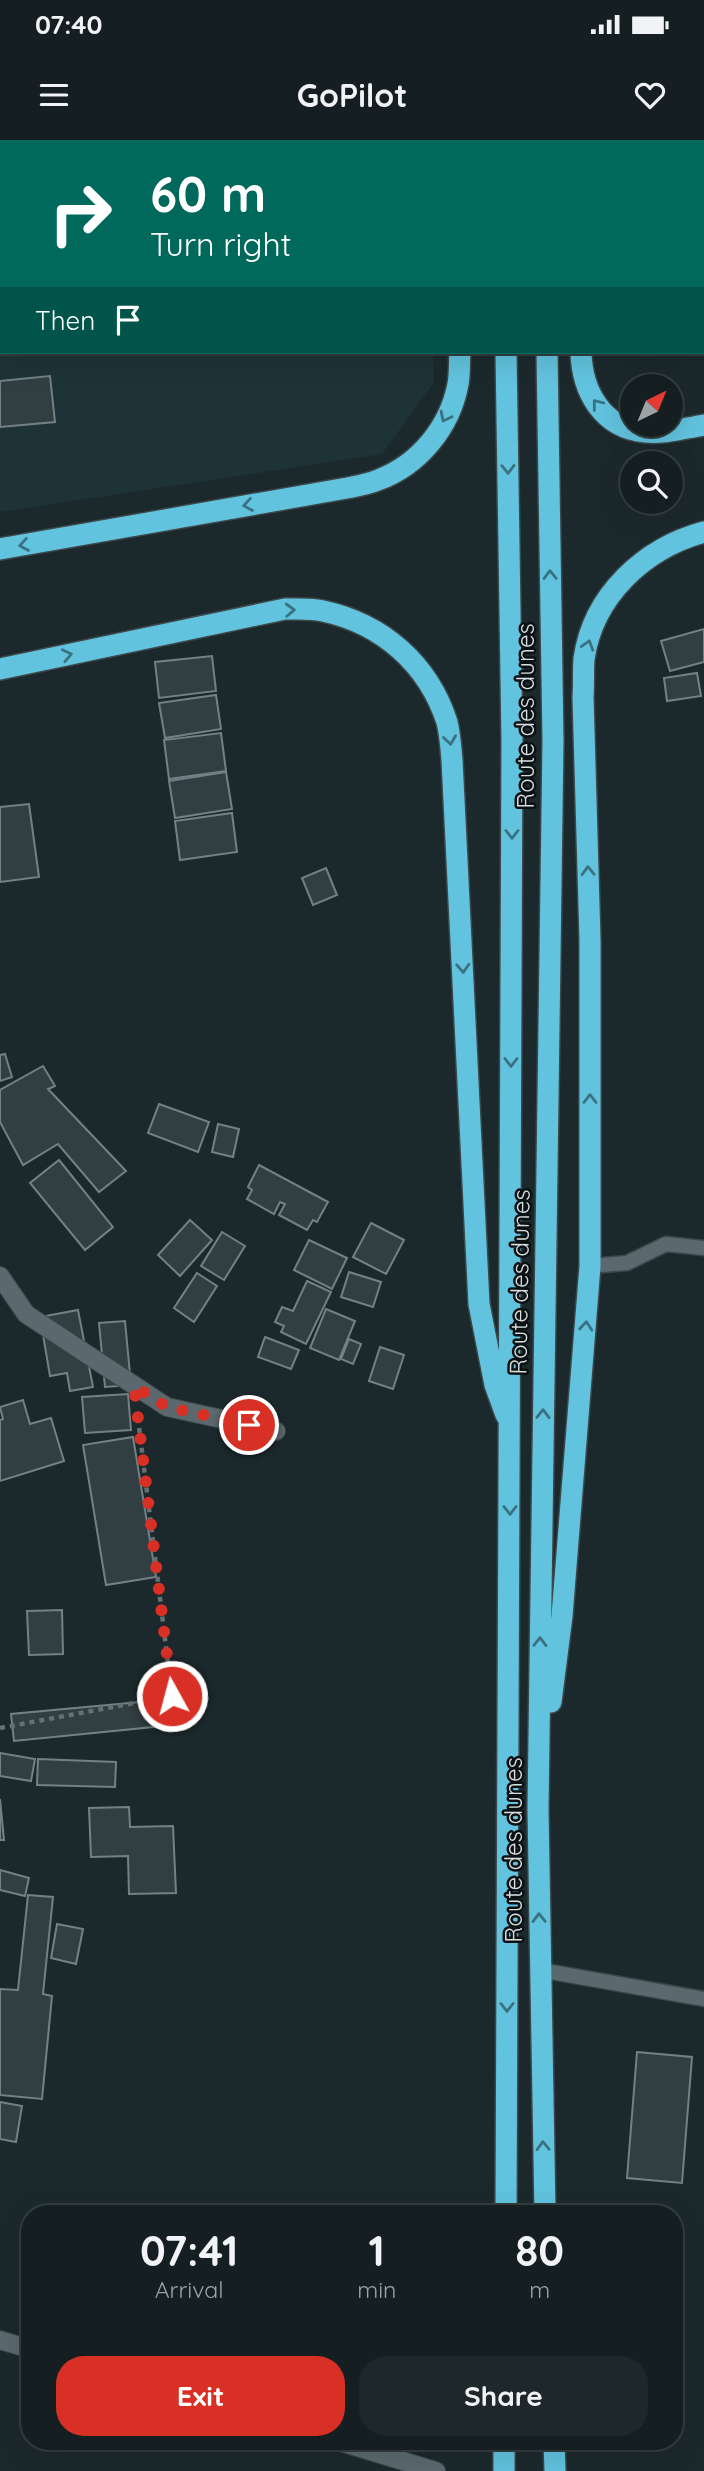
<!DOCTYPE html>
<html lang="en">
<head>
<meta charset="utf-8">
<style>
  :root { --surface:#151f21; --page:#1e272a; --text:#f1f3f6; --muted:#9da2a5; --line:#343d3f; --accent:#d93025 }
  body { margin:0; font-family:Quicksand,sans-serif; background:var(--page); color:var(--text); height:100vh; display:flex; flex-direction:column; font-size:26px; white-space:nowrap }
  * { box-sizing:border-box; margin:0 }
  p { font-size:23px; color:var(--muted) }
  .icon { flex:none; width:38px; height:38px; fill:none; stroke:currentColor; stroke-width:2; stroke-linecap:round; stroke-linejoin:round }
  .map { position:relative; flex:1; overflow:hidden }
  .panel { position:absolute; left:21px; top:2065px; width:662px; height:245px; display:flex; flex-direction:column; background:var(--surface); border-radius:28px; box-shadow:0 7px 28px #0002,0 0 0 2px var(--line) }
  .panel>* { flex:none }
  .hud { position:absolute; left:0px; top:0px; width:705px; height:214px; box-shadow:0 7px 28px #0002,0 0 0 2px var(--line); background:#00695c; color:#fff; overflow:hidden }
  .needle { width:46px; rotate:43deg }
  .buttons { position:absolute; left:620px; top:234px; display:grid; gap:14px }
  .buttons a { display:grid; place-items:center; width:63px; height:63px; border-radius:50%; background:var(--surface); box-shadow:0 7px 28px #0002,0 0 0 2px var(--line); font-size:35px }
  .pin { position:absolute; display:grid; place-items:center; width:60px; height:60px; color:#fff; margin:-30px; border:4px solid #fff; border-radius:50%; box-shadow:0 2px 7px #0007 }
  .me { position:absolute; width:77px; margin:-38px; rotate:353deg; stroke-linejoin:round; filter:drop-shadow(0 0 5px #0008) }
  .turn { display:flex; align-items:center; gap:24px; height:147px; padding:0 35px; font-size:32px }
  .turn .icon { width:91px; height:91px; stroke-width:2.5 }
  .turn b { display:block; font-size:49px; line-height:60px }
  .then { display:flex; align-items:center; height:66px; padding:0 35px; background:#0003; gap:14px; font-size:26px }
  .eta { display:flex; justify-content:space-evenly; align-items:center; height:119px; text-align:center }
  .eta b { font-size:42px; font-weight:700; line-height:49px }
  .button { display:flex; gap:14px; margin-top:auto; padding:14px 35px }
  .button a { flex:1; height:80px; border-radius:28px; background:var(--accent); color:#fff; font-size:28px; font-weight:700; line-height:80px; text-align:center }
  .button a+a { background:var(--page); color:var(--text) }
  .status { display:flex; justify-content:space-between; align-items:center; height:49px; padding:0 35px; background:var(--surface); direction:ltr }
  .status svg { height:19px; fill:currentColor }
  header { display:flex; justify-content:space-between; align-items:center; height:91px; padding:0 35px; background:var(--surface); font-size:32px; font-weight:700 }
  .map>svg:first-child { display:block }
</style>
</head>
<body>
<div class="status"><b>07:40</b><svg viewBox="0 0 49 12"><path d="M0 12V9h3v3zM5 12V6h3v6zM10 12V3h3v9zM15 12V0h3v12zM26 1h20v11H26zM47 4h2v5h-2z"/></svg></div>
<header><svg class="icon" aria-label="menu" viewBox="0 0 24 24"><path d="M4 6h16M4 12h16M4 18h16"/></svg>GoPilot<svg class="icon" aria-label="heart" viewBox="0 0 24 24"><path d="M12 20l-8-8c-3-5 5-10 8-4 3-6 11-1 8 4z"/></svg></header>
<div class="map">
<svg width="704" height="2331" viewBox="0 0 704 2331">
  <rect width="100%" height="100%" fill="#1c292c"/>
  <path fill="#1e3338" d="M0 0H429L2 2V212H433L434 242 382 314 0 372Z"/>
  <g fill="#313e42" stroke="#728185" stroke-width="2">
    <path d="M50 236 55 282 0 287V241Z"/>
    <path d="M704 489V522L670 531 661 501Z"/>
    <path d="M212 516 216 551 159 558 155 522Z"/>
    <path d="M697 533 701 556 667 561 664 538Z"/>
    <path d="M216 555 221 589 165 598 159 563Z"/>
    <path d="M221 593 226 631 169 639 164 600Z"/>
    <path d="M226 632 232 669 175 678 169 641Z"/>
    <path d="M29 664 39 737 0 742V667Z"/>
    <path d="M232 673 237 712 180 720 175 681Z"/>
    <path d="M326 728 337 755 313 765 302 738Z"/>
    <path d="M5 914 12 937 0 941V915Z"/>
    <path d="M43 926 55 946 48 949 126 1031 99 1052 58 1004 23 1025 0 982V950Z"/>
    <path d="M159 964 209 982 198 1012 148 993Z"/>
    <path d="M218 984 239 989 233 1017 212 1012Z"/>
    <path d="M59 1020 113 1087 85 1110 30 1043Z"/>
    <path d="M259 1025 328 1062 317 1082 313 1080 307 1090 279 1075 285 1064 280 1062 274 1074 247 1059 252 1050 248 1047Z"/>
    <path d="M190 1080 212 1100 180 1136 158 1115Z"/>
    <path d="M371 1083 404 1100 386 1134 353 1117Z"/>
    <path d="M222 1092 245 1106 224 1140 201 1126Z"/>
    <path d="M309 1100 347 1118 332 1149 294 1130Z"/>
    <path d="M349 1132 381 1142 373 1167 341 1157Z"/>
    <path d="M197 1133 217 1146 194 1182 174 1168Z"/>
    <path d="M307 1141 331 1152 306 1204 281 1192 284 1186 275 1182 282 1167 293 1171Z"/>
    <path d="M326 1169 355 1181 339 1220 310 1208Z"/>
    <path d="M78 1170 93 1247 70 1251 67 1233 50 1236 40 1177Z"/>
    <path d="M125 1181 131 1245 105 1247 99 1183Z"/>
    <path d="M265 1197 299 1210 291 1229 258 1217Z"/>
    <path d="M349 1199 361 1204 353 1224 341 1219Z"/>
    <path d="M380 1207 404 1215 393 1249 369 1241Z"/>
    <path d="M128 1254 131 1290 85 1293 82 1257Z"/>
    <path d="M23 1260 30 1284 51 1278 64 1321 0 1341V1280L3 1279 0 1267Z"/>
    <path d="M133 1297 156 1437 106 1445 83 1305Z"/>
    <path d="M62 1470 63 1514 29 1515 27 1471Z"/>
    <path d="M161 1560 163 1586 14 1601 11 1574Z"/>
    <path d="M0 1613 35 1619 31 1641 0 1636Z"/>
    <path d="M38 1619 116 1622 115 1647 37 1645Z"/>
    <path d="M0 1659 4 1700H0Z"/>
    <path d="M129 1667 130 1687 173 1686 176 1753 129 1754 128 1716 91 1717 89 1668Z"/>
    <path d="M0 1730 29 1738 25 1756 0 1750Z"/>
    <path d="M28 1755 53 1757 43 1854 52 1856 42 1959 0 1955V1849L18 1850Z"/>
    <path d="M57 1784 83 1789 76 1824 51 1818Z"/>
    <path d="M637 1912 692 1917 682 2043 627 2038Z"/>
    <path d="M0 1962 22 1966 16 2002 0 1999Z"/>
  </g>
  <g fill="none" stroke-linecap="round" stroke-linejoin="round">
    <g stroke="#3c474a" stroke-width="17">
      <g id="lane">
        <path d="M590 1126 627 1123 666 1104 704 1108"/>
        <path d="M540 1830 704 1859"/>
      </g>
    </g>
    <g stroke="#3c474a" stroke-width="20">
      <g id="street">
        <path d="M0 1136 26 1174 167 1267 276 1291"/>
        <path d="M0 2200 30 2209"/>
        <path d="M337 2301 436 2331"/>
      </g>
    </g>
    <g stroke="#3c474a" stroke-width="24">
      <g id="highway">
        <path d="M458 0V2"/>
        <path d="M503 0V2"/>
        <path d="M544 0V2"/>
        <path d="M580 0V2"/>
        <path d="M581 212C582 251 602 288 645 292 665 294 685 288 704 285"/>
        <path d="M0 409 347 348C357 346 369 344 378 340 419 325 450 287 458 244 460 234 459 222 460 212"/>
        <path d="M0 529 285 469C298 469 311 468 323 471 383 484 428 524 447 582 450 594 451 608 452 620L479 1164 495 1245 506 1275"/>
        <path d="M551 1562 562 1476 590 1126V800L583 557C584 545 583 531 584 519 593 455 645 408 704 392"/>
        <path d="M506 2074 512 601 506 212"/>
        <path d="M545 2074 538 1669 553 601 547 212"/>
        <path d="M554 2301 555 2331"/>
        <path d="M504 2331V2301"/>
      </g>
    </g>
    <path stroke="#657073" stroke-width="4.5" stroke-dasharray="5 5" stroke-linecap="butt" d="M0 1588 172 1556 138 1279"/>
    <use href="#lane" stroke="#5b696e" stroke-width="14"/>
    <use href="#street" stroke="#5b696e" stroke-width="18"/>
    <use href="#highway" stroke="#62c3de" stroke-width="21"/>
  </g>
  <defs><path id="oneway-chevron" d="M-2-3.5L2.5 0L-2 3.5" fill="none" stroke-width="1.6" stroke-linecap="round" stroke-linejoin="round" transform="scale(1.75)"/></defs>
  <g stroke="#3b7282">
    <use href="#oneway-chevron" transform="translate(597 264) rotate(-128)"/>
    <use href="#oneway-chevron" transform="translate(445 277) rotate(117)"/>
    <use href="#oneway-chevron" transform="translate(508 329) rotate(89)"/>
    <use href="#oneway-chevron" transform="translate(248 365) rotate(170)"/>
    <use href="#oneway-chevron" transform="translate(24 405) rotate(170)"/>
    <use href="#oneway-chevron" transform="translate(550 435) rotate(-91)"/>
    <use href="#oneway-chevron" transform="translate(290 470) rotate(-2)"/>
    <use href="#oneway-chevron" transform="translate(588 505) rotate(-73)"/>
    <use href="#oneway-chevron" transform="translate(67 515) rotate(-12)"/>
    <use href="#oneway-chevron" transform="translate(450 600) rotate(82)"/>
    <use href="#oneway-chevron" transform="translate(512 694) rotate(90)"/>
    <use href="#oneway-chevron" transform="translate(588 731) rotate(-92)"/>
    <use href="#oneway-chevron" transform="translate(463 828) rotate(87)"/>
    <use href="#oneway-chevron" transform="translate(511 922) rotate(90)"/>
    <use href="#oneway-chevron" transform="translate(590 959) rotate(-90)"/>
    <use href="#oneway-chevron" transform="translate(586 1186) rotate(-85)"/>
    <use href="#oneway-chevron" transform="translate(543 1274) rotate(-89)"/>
    <use href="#oneway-chevron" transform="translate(510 1370) rotate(90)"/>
    <use href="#oneway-chevron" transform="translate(540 1502) rotate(-89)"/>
    <use href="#oneway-chevron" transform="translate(539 1778) rotate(-91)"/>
    <use href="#oneway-chevron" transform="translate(507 1867) rotate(90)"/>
    <use href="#oneway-chevron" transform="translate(543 2006) rotate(-92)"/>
  </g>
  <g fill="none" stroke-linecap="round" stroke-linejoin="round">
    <path stroke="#d93025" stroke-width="12" stroke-dasharray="0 21.6" d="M172 1556 134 1246 167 1267 249 1285"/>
  </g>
  <g text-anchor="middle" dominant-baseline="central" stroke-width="5" stroke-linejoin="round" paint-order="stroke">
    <g font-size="24" fill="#d7dfe1" stroke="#0b1012">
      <text transform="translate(525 576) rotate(-90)">Route des dunes</text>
      <text transform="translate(519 1142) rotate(-89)">Route des dunes</text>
      <text transform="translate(513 1710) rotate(-90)">Route des dunes</text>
    </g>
  </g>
</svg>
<div class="buttons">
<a><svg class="needle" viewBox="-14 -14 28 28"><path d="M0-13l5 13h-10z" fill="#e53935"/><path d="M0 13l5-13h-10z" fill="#9da2a5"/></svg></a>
<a><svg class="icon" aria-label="search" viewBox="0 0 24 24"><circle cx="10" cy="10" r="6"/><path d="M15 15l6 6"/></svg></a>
</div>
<div class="pin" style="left:249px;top:1285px;background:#d93025"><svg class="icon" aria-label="arrive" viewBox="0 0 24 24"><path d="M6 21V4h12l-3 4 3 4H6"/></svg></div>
<svg class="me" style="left:172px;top:1556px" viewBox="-20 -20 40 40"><circle r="17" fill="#d93025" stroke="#fff" stroke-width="3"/><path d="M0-11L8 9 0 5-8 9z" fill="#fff"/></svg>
<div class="hud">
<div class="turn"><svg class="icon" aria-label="right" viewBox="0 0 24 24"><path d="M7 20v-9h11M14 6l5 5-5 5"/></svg><div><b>60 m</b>Turn right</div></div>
<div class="then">Then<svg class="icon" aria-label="arrive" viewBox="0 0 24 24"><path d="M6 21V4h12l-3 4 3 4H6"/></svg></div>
</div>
<section class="panel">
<div class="eta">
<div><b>07:41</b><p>Arrival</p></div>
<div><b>1</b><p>min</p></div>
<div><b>80</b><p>m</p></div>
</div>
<div class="button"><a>Exit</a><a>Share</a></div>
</section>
</div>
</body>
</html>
